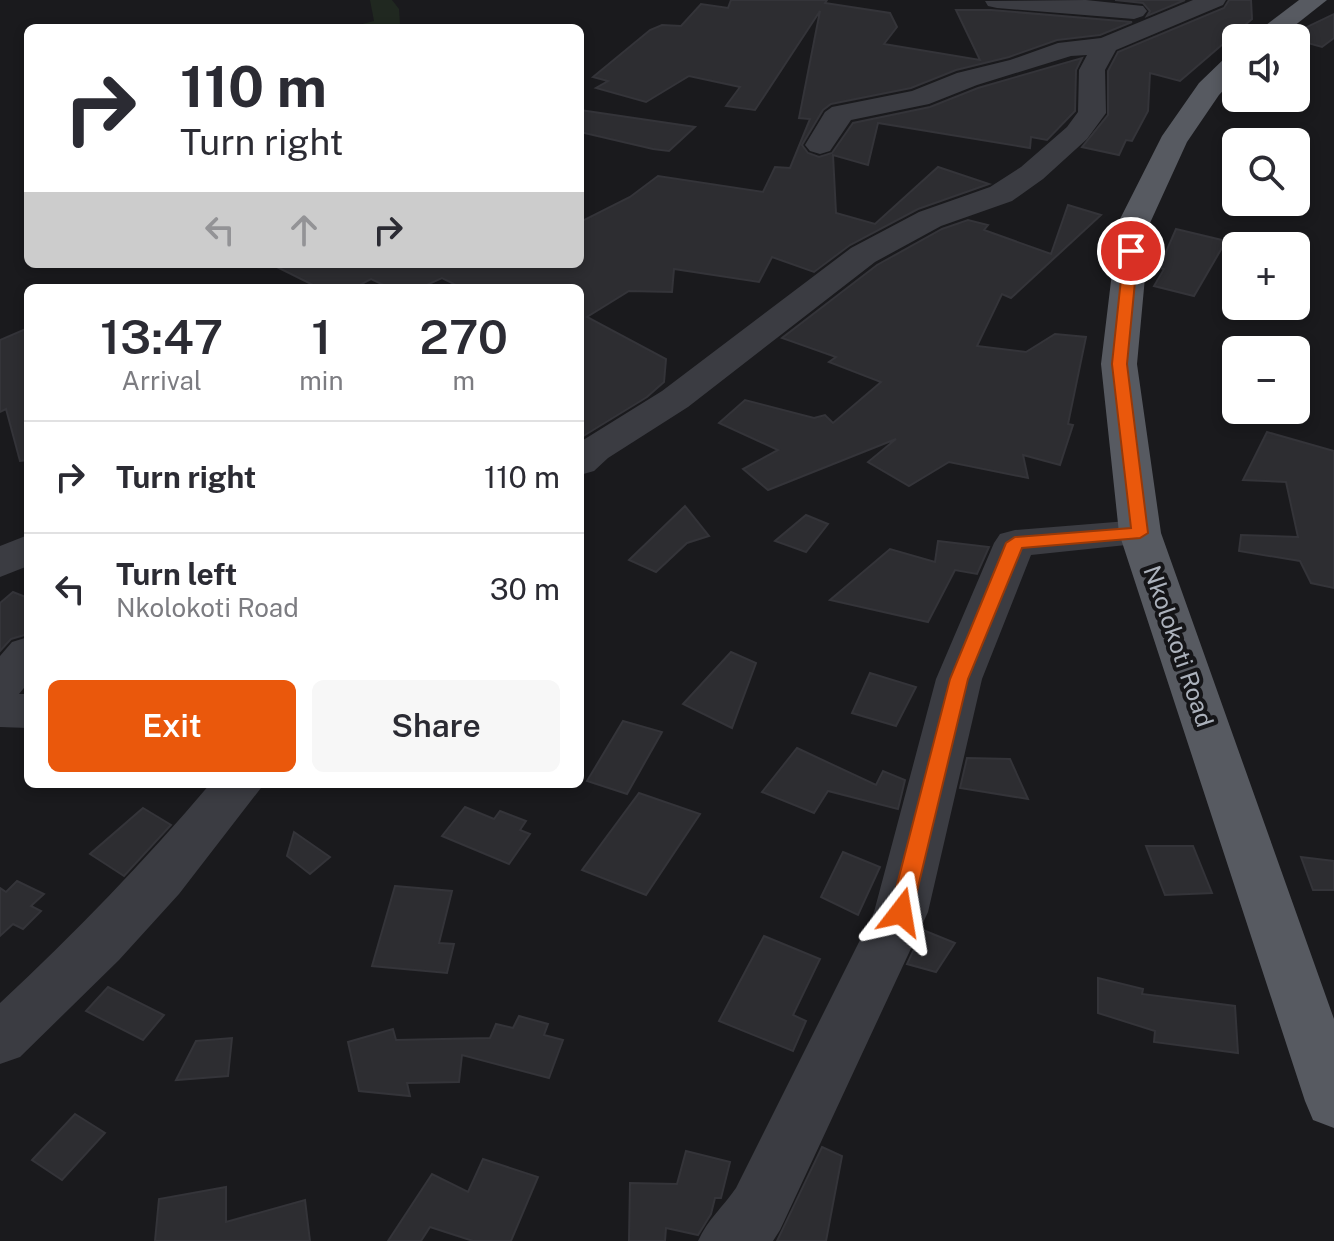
<!DOCTYPE html>
<html lang="en">
<head>
<meta charset="utf-8">
<style>
  :root { --surface:#fff; --page:#f7f7f7; --text:#2b2b33; --muted:#7c7c81; --line:#e1e1e2; --accent:#ea580c }
  body { margin:0; font-family:"Public Sans",sans-serif; background:var(--page); color:var(--text); height:100vh; display:flex; flex-direction:column; font-size:30px; white-space:nowrap }
  * { box-sizing:border-box; margin:0 }
  p { font-size:26px; color:var(--muted) }
  .icon { flex:none; width:44px; height:44px; fill:none; stroke:currentColor; stroke-width:2; stroke-linecap:round; stroke-linejoin:round }
  .map { position:relative; flex:1; overflow:hidden }
  .side { position:absolute; left:24px; top:284px; width:560px; height:504px; display:flex; flex-direction:column; background:var(--surface); border-radius:12px; box-shadow:0 4px 12px #0003 }
  .side>* { flex:none }
  .guide { position:absolute; left:24px; top:24px; width:560px; height:244px; border-radius:12px; box-shadow:0 4px 12px #0003; background:#fff; color:var(--text); overflow:hidden }
  .controls { position:absolute; left:1222px; top:24px; display:grid; gap:16px }
  .controls a { display:grid; place-items:center; width:88px; height:88px; border-radius:12px; background:var(--surface); box-shadow:0 4px 12px #0003; font-size:40px }
  .pin { position:absolute; display:grid; place-items:center; width:68px; height:68px; color:#fff; margin:-34px; border:4px solid #fff; border-radius:50%; box-shadow:0 2px 8px #0007 }
  .me { position:absolute; width:88px; margin:-44px; rotate:14deg; stroke-linejoin:round; filter:drop-shadow(0 0 6px #0008) }
  .turn { display:flex; align-items:center; gap:28px; height:168px; padding:0 24px; font-size:36px }
  .turn .icon { width:104px; height:104px; stroke-width:2.5 }
  .turn b { display:block; font-size:56px; line-height:68px }
  .lanes { display:flex; align-items:center; height:76px; padding:0 24px; background:#0003; justify-content:center; gap:40px; direction:ltr }
  .lanes .off { opacity:.35 }
  .eta { display:flex; justify-content:space-evenly; align-items:center; height:136px; text-align:center }
  .eta b { font-size:48px; font-weight:600; line-height:56px }
  .button { display:flex; gap:16px; margin-top:auto; padding:16px 24px }
  .button a { flex:1; height:92px; border-radius:12px; background:var(--accent); color:#fff; font-size:32px; font-weight:600; line-height:92px; text-align:center }
  .button a+a { background:var(--page); color:var(--text) }
  ul { padding:0; list-style:none }
  li { display:flex; align-items:center; gap:24px; height:112px; padding:0 24px; border-top:2px solid var(--line) }
  li div { flex:1 }
  li b { display:block; font-size:30px }
  li em { font-style:normal }
  .map>svg:first-child { display:block }
</style>
</head>
<body>
<div class="map">
<svg width="1334" height="1241" viewBox="0 0 1334 1241">
  <rect width="100%" height="100%" fill="#1a1a1d"/>
  <path fill="#202820" d="M370 0H392L399 9 400 24 384 28H347L374 21Z"/>
  <g fill="#2d2d31" stroke="#343439" stroke-width="2">
    <path d="M731 0H827L825 3 890 13 897 27 884 44 980 60 956 10H991L1132 22 1100 35 1057 40 1009 57 956 70 911 88 831 104 823 110 802 145 808 153 819 157 832 153 853 123 930 107 978 88 1082 58 1076 70 1075 111 1047 140 1031 137 1030 148 878 123 868 165 833 155 836 213 875 224 938 167 989 184 918 209 850 245 814 272 772 257 759 282 674 269 672 292 629 291 587 317 666 359 664 382 647 397 580 438V288H462L442 278 420 288H390L371 279 354 288H319L271 264H580V222L630 197 658 176 763 192 775 167 790 168 810 119 799 118 820 11 755 110 726 106 740 87 689 76 646 102 596 88 608 81 593 77 650 30 662 25 681 26 701 4 728 8Z"/>
    <path d="M1115 0H1185L1147 16 1150 11 1143 3Z"/>
    <path d="M1229 0H1251L1252 19 1180 81 1150 73 1148 111 1132 141 1126 140 1119 155 1082 147 1108 115V71L1118 52 1224 8Z"/>
    <path d="M1334 14V38L1322 47 1286 37Z"/>
    <path d="M580 110 695 127 669 151 653 149 580 132Z"/>
    <path d="M1068 205 1101 215 1011 298 1002 294 977 346 1026 352 1055 334 1086 337 1068 424 1073 425 1060 465 1023 455 1028 478 949 462 909 486 868 462 896 439 768 490 743 469 778 450 719 423 745 400 814 418 825 415 833 423 881 382 829 362 836 357 782 338 877 265 942 229 968 220 988 225 984 230 1051 254Z"/>
    <path d="M1176 229 1226 241 1194 296 1154 286 1164 269 1159 268Z"/>
    <path d="M28 328V460L20 461 6 409 0 412V340Z"/>
    <path d="M1267 432 1334 451V588L1311 583 1300 561 1239 551 1241 535 1298 537 1286 482 1243 480Z"/>
    <path d="M685 506 709 536 687 543 656 572 629 560Z"/>
    <path d="M806 515 828 524 806 552 775 541Z"/>
    <path d="M938 541 989 547 977 574 955 570 928 622 830 600 890 549 935 562Z"/>
    <path d="M13 592 28 598V634L11 639 0 651V603Z"/>
    <path d="M731 652 756 663 732 728 683 704Z"/>
    <path d="M870 673 916 687 896 726 852 713Z"/>
    <path d="M623 721 662 732 627 794 587 781Z"/>
    <path d="M797 748 876 785 883 771 905 780 898 809 828 791 814 813 762 792Z"/>
    <path d="M967 758 1010 759 1028 799 960 788Z"/>
    <path d="M639 793 700 814 646 895 582 870Z"/>
    <path d="M465 807 494 819 500 811 526 821 520 830 530 834 509 864 442 836Z"/>
    <path d="M143 808 171 825 124 876 90 854Z"/>
    <path d="M294 832 330 857 310 874 287 856Z"/>
    <path d="M1146 846H1193L1212 893 1165 895Z"/>
    <path d="M843 852 880 867 858 915 821 897Z"/>
    <path d="M1301 857 1334 861V890H1313Z"/>
    <path d="M17 881 44 894 31 906 41 911 23 929 13 924 0 936V888L6 892Z"/>
    <path d="M395 886 452 891 439 943 454 944 447 973 372 966Z"/>
    <path d="M923 930 955 943 936 972 907 964Z"/>
    <path d="M764 936 820 959 793 1015 806 1021 793 1051 719 1021Z"/>
    <path d="M1098 978 1143 989 1142 994 1235 1006 1238 1053 1154 1042 1155 1031 1098 1013Z"/>
    <path d="M108 987 164 1015 143 1040 86 1011Z"/>
    <path d="M519 1016 548 1024 544 1035 563 1040 549 1078 462 1055 459 1082 407 1083 410 1096 359 1091 348 1042 393 1029 396 1040 490 1038 496 1024 513 1028Z"/>
    <path d="M232 1038 228 1076 176 1080 196 1041Z"/>
    <path d="M75 1114 105 1133 62 1180 32 1160Z"/>
    <path d="M822 1147 842 1156 826 1241H777Z"/>
    <path d="M686 1151 730 1162 721 1198H715L711 1214 698 1235 666 1228 665 1241H629L630 1183 677 1184Z"/>
    <path d="M483 1159 538 1177 511 1241H473L430 1227 421 1241H388L432 1174 468 1192Z"/>
    <path d="M226 1187V1222L305 1200 310 1241H155L159 1199Z"/>
  </g>
  <g fill="none" stroke-linecap="round" stroke-linejoin="round">
    <g fill="#3b3c42" fill-rule="evenodd">
      <path d="M1086 0 1143 6 1147 11 1143 16 1134 19 997 8 988 6 985 1Z"/>
      <path d="M1193 0H1226L1223 5 1116 50 1105 70 1106 113 1087 139 1043 179 1012 201 941 226 875 262 688 407 608 458 594 471 580 475V442L662 391 851 248 919 212 990 187 1021 167 1067 127 1078 112 1079 70 1087 55 1071 56 977 85 929 104 851 120 830 151 820 154 810 151 805 145 825 112 832 107 912 91 957 73 1010 60 1058 43 1101 38Z"/>
      <path d="M1140 520 1155 524 1161 533 1155 542 1031 555 982 679 928 912 780 1230 773 1241H698C708 1219 723 1207 736 1188L874 912 936 679 994 543 1000 534 1015 530Z"/>
      <path d="M28 535V566L0 577V546Z"/>
      <path d="M28 637V683L19 694H28V728L0 727V656L12 642Z"/>
      <path d="M210 784H264L179 894 119 960 20 1057 0 1064V1003C75 933 144 862 210 784Z"/>
    </g>
    <g fill="#575a61" fill-rule="evenodd">
      <path d="M1299 0H1327L1279 38H1249Z"/>
      <path d="M1236 54V77L1219 95 1187 142 1150 223 1137 364 1161 533 1334 1019V1128L1313 1120 1305 1101 1119 533 1101 364 1118 223 1162 136 1199 83 1227 56Z"/>
    </g>
  </g>
  <path fill="#ea580c" stroke="#983908" stroke-width="2" d="M1131 247 1138 251 1127 364 1148 533 1140 538 1022 548 968 679 912 912 908 918 901 921 893 918 890 912 950 679 1006 543 1015 537 1131 528 1112 364 1124 251Z"/>
  <g text-anchor="middle" dominant-baseline="central" stroke-width="8" stroke-linejoin="round" paint-order="stroke">
    <g font-size="24" fill="#acb2bc" stroke="#151518">
      <text transform="translate(1179 646) rotate(71)">Nkolokoti Road</text>
    </g>
  </g>
</svg>
<div class="controls">
<a><svg class="icon" aria-label="sound" viewBox="0 0 24 24"><path d="M4 9h4l5-4v14l-5-4H4zM17 9q2 3 0 6"/></svg></a>
<a><svg class="icon" aria-label="search" viewBox="0 0 24 24"><circle cx="10" cy="10" r="6"/><path d="M15 15l6 6"/></svg></a>
<a>+</a>
<a>−</a>
</div>
<div class="pin" style="left:1131px;top:251px;background:#d93025"><svg class="icon" aria-label="arrive" viewBox="0 0 24 24"><path d="M6 21V4h12l-3 4 3 4H6"/></svg></div>
<svg class="me" style="left:901px;top:912px" viewBox="-20 -20 40 40"><path d="M0-17L14 15 0 8-14 15z" fill="#ea580c" stroke="#fff" stroke-width="4"/></svg>
<div class="guide">
<div class="turn"><svg class="icon" aria-label="right" viewBox="0 0 24 24"><path d="M7 20v-9h11M14 6l5 5-5 5"/></svg><div><b>110 m</b>Turn right</div></div>
<div class="lanes"><svg class="icon off" aria-label="left" viewBox="0 0 24 24"><path d="M17 20v-9H6M10 6l-5 5 5 5"/></svg><svg class="icon off" aria-label="ahead" viewBox="0 0 24 24"><path d="M12 20V5M6 11l6-6 6 6"/></svg><svg class="icon" aria-label="right" viewBox="0 0 24 24"><path d="M7 20v-9h11M14 6l5 5-5 5"/></svg></div>
</div>
<section class="side">
<div class="eta">
<div><b>13:47</b><p>Arrival</p></div>
<div><b>1</b><p>min</p></div>
<div><b>270</b><p>m</p></div>
</div>
<ul>
<li><svg class="icon" aria-label="right" viewBox="0 0 24 24"><path d="M7 20v-9h11M14 6l5 5-5 5"/></svg><div><b>Turn right</b></div><em>110 m</em></li>
<li><svg class="icon" aria-label="left" viewBox="0 0 24 24"><path d="M17 20v-9H6M10 6l-5 5 5 5"/></svg><div><b>Turn left</b><p>Nkolokoti Road</p></div><em>30 m</em></li>
</ul>
<div class="button"><a>Exit</a><a>Share</a></div>
</section>
</div>
</body>
</html>
